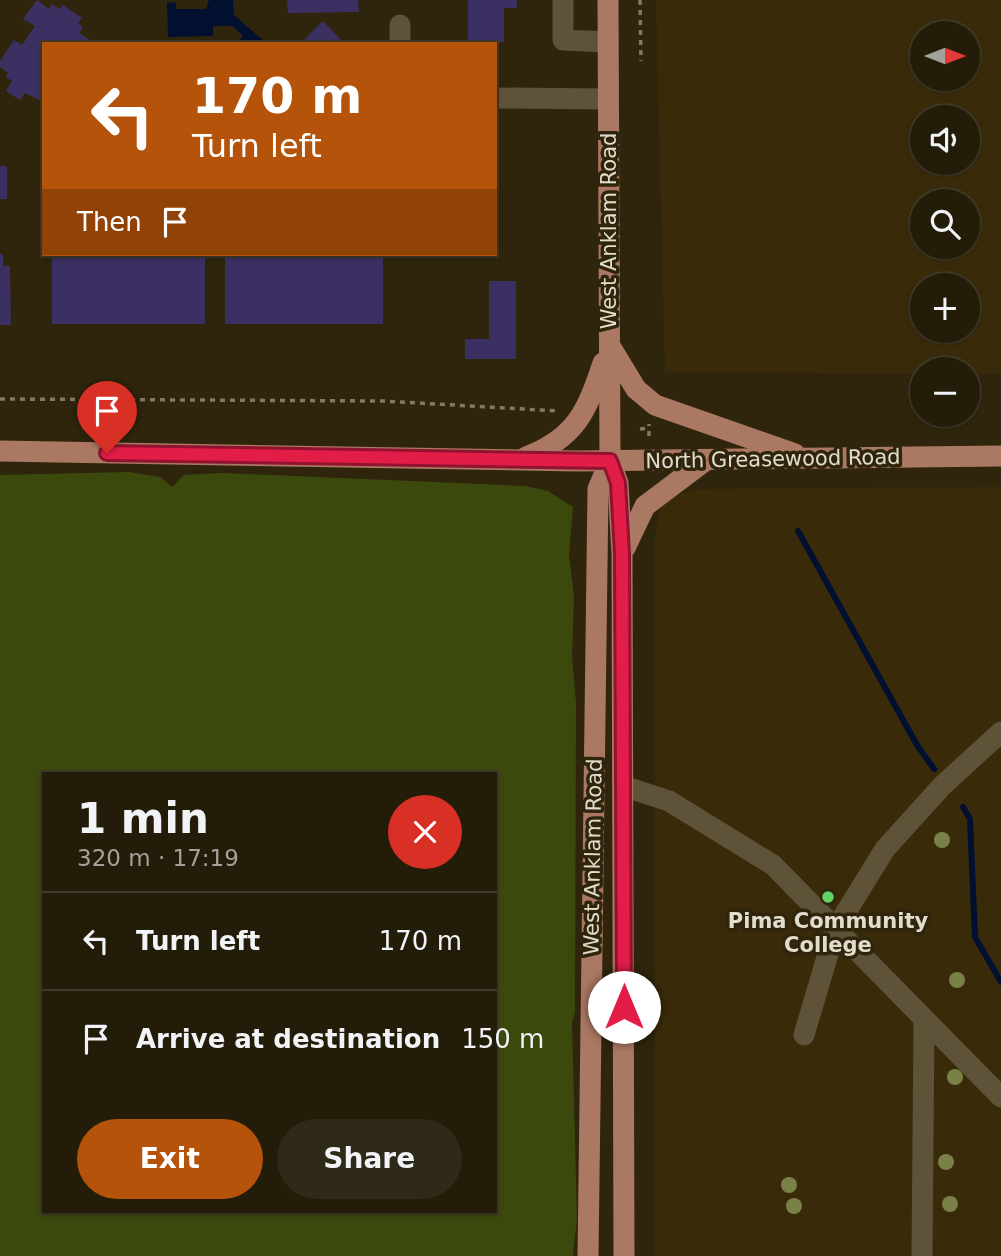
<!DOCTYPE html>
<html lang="en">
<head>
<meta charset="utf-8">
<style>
  :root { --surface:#231c09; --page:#2f2917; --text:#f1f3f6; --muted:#a3a19c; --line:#403a2a; --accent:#b45309 }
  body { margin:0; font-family:"DejaVu Sans",sans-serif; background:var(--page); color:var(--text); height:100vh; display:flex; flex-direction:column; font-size:26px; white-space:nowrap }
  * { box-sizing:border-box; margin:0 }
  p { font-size:23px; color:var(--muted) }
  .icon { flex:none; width:38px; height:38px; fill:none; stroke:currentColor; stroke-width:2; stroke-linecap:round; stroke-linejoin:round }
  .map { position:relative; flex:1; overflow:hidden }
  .panel { position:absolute; left:42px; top:772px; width:455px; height:441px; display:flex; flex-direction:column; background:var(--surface); border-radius:0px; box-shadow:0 2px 5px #0004,0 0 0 2px var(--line) }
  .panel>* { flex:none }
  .hud { position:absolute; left:42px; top:42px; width:455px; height:214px; border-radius:0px; box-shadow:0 2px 5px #0004,0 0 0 2px var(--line); background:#b45309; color:#fff; overflow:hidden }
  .needle { width:46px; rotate:90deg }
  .tools { position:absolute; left:910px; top:21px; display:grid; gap:14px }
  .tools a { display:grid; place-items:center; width:70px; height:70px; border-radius:50%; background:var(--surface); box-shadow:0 2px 5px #0004,0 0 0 2px var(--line); font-size:35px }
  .pin { position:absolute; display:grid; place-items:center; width:60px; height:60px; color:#fff; margin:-72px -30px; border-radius:50% 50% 50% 0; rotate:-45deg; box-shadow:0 0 7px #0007 }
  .pin .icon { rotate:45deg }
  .me { position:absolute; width:77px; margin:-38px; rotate:0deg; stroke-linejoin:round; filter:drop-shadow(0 0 5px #0008) }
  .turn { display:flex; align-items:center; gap:24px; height:147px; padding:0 35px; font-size:32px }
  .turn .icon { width:91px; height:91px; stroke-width:2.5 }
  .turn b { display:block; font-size:49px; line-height:60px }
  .then { display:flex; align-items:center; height:66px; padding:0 35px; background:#0003; gap:14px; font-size:26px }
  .round { display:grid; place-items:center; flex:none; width:74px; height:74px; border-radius:37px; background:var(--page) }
  .overview { display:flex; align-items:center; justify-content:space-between; height:119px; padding:0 35px }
  h1 { font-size:42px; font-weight:700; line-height:52px }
  .action { display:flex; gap:14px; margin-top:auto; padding:14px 35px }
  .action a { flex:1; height:80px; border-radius:42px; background:var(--accent); color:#fff; font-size:28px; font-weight:700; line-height:80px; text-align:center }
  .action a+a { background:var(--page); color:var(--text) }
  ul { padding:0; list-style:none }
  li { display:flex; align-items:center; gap:21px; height:98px; padding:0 35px; border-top:2px solid var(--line) }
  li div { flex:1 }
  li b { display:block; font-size:26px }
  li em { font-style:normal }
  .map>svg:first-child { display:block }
</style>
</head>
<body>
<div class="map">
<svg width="1001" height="1256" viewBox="0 0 1001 1256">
  <rect width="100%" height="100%" fill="#2f250c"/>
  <g fill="#392b0a" fill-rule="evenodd">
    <path d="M656 0H1001V374H968V369H922V374L665 372ZM922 33H968V79H922ZM922 117H968V163H922ZM922 201H968V247H922ZM922 285H968V331H922Z"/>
    <path d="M1001 487V1256H654L655 539 661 501 697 489Z"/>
  </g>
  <path fill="#3b490d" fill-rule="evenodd" d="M129 472 160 477 172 487 184 475 222 473 525 486 548 491 573 507 569 554 574 597 572 656 576 703 575 1011 572 1024 577 1218 573 1256H0V475ZM44 774H495V1211H44Z"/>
  <path fill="#00102e" d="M209 0H233L234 15 267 44H252L248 41 236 44 243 36 232 26H213V36L168 37 167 3 176 2V9H206Z"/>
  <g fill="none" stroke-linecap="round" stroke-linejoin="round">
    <g stroke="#00102e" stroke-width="6">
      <path d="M798 531 917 745 934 769"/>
      <path d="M963 807 970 819 975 937 1001 982"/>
    </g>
  </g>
  <g fill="#3c3062">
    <path d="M37 0 49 9 52 4 60 9 63 5 82 18 78 23 83 27 79 33 96 44H44V102L25 93 20 100 6 91 12 81 6 77 8 73 0 67V61L14 40 22 45 35 26 23 19Z"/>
    <path d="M287 0H358L359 12 288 13Z"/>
    <path d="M468 0H517V8H504V42H468Z"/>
    <path d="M323 21 345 44H300Z"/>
    <rect x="0" y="166" width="7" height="33"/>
    <path d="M0 254H3V266H10L11 325H0Z"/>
    <rect x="52" y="256" width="153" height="68"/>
    <rect x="225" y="256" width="158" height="68"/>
    <path d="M489 281H516V359H465V339H489Z"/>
  </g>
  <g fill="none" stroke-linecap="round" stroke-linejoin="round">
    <g stroke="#817965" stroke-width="3.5" stroke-dasharray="5 5" stroke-linecap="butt">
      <path d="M640 0 641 61"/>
      <path d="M0 399 383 401 558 411"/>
      <path d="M640 429 649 428"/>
      <path d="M649 436V424"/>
    </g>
    <g stroke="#5e5339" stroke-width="21">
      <path d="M563 0V40L608 42"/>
      <path d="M400 25V44"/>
      <path d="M495 98 608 99"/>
      <path d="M623 786 669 801 773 865 1001 1097"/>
      <path d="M804 1035 835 930 885 849 942 786 1001 732"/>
      <path d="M922 1256 924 1022"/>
    </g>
    <g stroke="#ab7863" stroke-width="21">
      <path d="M608 0 610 461 618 483 622 554 624 1256"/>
      <path d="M610 346 636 389 655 405 795 454"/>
      <path d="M0 451 577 461 1001 456"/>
      <path d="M526 457C576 438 587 411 603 363"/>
      <path d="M625 548 645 506 706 460"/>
      <path d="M588 1256 598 489 610 461"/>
    </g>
  </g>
  <g fill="#798147">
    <circle cx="942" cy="840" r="8"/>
    <circle cx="957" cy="980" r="8"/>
    <circle cx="955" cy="1077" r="8"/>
    <circle cx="946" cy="1162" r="8"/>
    <circle cx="789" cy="1185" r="8"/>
    <circle cx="950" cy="1204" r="8"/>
    <circle cx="794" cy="1206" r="8"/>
  </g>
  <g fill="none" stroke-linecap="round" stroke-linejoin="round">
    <g stroke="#92132f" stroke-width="18">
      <path id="route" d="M107 453 610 461 618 483 622 554 624 1007"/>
    </g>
    <use href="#route" stroke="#e11d48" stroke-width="12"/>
  </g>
  <circle fill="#65d467" stroke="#2f250c" stroke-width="2.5" cx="828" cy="897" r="7"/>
  <g text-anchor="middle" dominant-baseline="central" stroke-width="7" stroke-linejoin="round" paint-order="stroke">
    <g font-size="21" fill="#e2dccd" stroke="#2f250c">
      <text transform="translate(609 231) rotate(-90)">West Anklam Road</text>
      <text transform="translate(773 459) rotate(-1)">North Greasewood Road</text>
      <text transform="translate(593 857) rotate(-89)">West Anklam Road</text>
    </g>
    <g font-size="21" font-weight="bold" fill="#e2dccd" stroke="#2f250c">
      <text x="828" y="921">Pima Community<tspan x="828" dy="24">College</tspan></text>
    </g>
  </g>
</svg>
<div class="tools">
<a><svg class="needle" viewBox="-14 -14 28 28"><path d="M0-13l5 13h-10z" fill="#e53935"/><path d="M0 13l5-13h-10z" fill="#a3a19c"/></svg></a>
<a><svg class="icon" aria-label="sound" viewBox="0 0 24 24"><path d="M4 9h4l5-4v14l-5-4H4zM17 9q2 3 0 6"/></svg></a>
<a><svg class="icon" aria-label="search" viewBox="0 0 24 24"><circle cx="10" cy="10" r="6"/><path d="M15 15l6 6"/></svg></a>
<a>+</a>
<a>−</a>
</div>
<div class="pin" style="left:107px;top:453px;background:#d93025"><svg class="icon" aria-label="arrive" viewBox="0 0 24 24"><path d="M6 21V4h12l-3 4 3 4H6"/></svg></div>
<svg class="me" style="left:624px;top:1007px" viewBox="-20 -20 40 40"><circle r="19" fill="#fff"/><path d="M0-13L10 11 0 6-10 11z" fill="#e11d48"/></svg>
<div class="hud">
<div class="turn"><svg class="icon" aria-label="left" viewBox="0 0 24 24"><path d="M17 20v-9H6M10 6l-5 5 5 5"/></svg><div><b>170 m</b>Turn left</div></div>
<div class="then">Then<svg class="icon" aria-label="arrive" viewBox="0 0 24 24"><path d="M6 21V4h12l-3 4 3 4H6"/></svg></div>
</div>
<section class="panel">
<div class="overview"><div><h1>1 min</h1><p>320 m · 17:19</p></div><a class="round" style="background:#d93025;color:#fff"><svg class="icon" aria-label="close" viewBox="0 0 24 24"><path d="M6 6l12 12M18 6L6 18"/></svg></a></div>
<ul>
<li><svg class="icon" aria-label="left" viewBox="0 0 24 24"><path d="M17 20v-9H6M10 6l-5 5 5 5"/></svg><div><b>Turn left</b></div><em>170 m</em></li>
<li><svg class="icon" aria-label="arrive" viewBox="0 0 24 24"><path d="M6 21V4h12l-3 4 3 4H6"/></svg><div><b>Arrive at destination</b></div><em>150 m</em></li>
</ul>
<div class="action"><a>Exit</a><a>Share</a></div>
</section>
</div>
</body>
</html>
